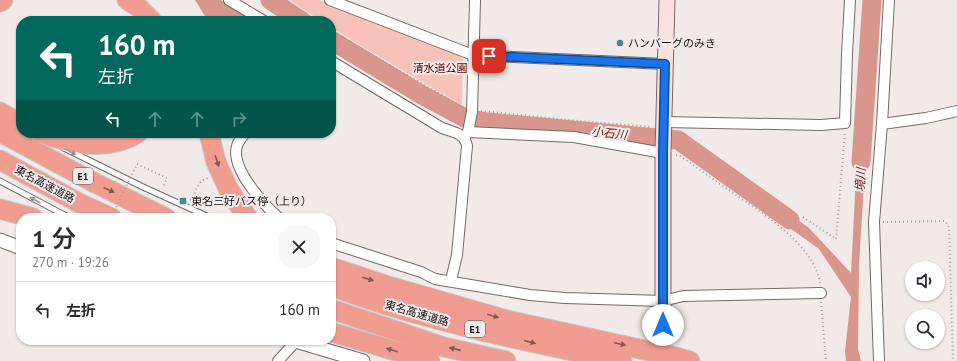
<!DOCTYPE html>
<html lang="ja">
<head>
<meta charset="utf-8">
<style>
  :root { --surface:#fff; --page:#f7f7f7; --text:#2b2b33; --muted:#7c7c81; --line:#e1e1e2 }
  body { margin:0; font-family:"PT Sans","Noto Sans JP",sans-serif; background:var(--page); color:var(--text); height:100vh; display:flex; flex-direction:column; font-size:15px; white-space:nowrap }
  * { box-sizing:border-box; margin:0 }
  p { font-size:13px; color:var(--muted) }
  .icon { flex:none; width:22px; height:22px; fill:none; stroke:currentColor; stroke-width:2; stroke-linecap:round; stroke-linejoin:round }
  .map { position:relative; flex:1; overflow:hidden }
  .details { position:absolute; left:16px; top:213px; width:320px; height:132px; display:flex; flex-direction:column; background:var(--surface); border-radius:16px; box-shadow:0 1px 3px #0004 }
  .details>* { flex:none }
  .guide { position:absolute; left:16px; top:16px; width:320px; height:122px; border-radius:16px; box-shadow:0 1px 3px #0004; background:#00695c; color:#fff; overflow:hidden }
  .controls { position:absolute; left:905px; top:261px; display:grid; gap:8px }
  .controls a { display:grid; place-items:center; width:40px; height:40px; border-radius:50%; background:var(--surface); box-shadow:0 1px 3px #0004; font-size:20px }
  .pin { position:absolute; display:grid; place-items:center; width:34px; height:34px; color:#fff; margin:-17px; border-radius:8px; box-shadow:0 2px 6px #0006 }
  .me { position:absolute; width:44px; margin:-22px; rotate:0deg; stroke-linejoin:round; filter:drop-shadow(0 0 3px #0008) }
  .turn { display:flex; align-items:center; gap:14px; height:84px; padding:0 16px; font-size:18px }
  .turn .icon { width:52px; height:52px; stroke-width:2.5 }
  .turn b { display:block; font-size:28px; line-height:34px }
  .lanes { display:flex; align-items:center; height:38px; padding:0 16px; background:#0003; justify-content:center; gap:20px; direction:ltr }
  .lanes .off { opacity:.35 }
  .round { display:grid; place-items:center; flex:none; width:42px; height:42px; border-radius:16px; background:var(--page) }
  .headline { display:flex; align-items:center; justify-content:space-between; height:68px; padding:0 16px }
  h1 { font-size:24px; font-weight:600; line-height:30px }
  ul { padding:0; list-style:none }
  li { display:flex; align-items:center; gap:12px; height:56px; padding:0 16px; border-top:1px solid var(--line) }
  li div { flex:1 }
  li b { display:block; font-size:15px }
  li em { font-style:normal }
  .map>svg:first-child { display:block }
</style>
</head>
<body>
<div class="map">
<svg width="957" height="361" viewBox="0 0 957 361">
  <rect width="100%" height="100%" fill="#f1eae8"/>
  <path fill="#f9c2b9" d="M289 0H320L460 53 463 60 462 105 361 46 331 27V21H321Z"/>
  <g fill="#d8968c">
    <path d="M195 0H221L253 21H208Z"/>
    <path d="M858 136H867L859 265 858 349 861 361H846L845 351 851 297 819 249 766 211 772 201 809 228 851 273Z"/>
  </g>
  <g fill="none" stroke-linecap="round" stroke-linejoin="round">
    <g stroke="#d8968c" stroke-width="19">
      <path d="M270 0 302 21"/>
      <path d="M331 40 422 95 465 118 488 122 678 140 790 220"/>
      <path d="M861 162 872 0"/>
    </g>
    <g stroke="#726b6a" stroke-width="7">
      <g id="service">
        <path d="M64 148 143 187 211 218"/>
        <path d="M0 181 70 218"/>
      </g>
    </g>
    <g stroke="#726b6a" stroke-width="12">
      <g id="minor">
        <path d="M229 0 264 21"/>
        <path d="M330 0 473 55 665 64"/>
        <path d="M331 61 442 128C453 132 465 133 467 146L457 255 451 280"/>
        <path d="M664 122 821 125 845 123 847 54 850 0"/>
        <path d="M882 124 926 118 957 111"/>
        <path d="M468 132 574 137 663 153"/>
        <path d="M245 133C242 137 238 142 237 146 230 168 264 205 279 218"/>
        <path d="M465 137 468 132 472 112 475 0"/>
        <path d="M331 243 421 272 435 279 530 295 565 298 663 301 683 296 821 293"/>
        <path d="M278 361 296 341"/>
        <path d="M879 361 874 222 882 124 889 0"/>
      </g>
    </g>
    <g stroke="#726b6a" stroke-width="15">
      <g id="tertiary">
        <path d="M0 240 21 248"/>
        <path d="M292 340 363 361"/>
      </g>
    </g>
    <g stroke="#726b6a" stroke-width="17">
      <path id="secondary" d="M663 337V153L667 0"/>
    </g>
    <g stroke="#c7c7c7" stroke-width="21">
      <g id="motorway">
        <path d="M127 0 138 7 152 21"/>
        <path d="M0 2 3 0"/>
        <path d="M0 112 21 124"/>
        <path d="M0 132 93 182 166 218"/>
        <path d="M41 133C72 144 108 152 138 133"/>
        <path d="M0 160 81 204 112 218"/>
        <path d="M228 188 236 201 248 218"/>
        <path d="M0 209 33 218"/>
        <path d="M331 267 385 285 507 320 676 357 690 361"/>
        <path d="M331 286C380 305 431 318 482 331 529 342 575 352 622 361"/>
        <path d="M331 309 444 347 506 361"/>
        <path d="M331 332 430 361"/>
      </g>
    </g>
    <g stroke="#a6a09f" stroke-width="2" stroke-dasharray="1 3" stroke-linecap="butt">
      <path d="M285 0 317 21"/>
      <path d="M331 30 360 48 463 107"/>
      <path d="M481 111 580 121 652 127"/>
      <path d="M676 155 680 156C698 168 715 181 733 193 762 213 815 245 820 284"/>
      <path d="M137 164 167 178 163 188"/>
      <path d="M190 200C197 193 196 181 208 178"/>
      <path d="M803 217 836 239 845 132"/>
      <path d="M883 222 945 221 949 227 953 361"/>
      <path d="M821 302 826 361"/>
    </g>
    <use href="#service" stroke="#fff" stroke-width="5"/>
    <use href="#minor" stroke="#fff" stroke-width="10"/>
    <use href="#tertiary" stroke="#fff" stroke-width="13"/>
    <use href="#secondary" stroke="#fae1de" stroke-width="15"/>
    <use href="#motorway" stroke="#f09c90" stroke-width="19"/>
    <g stroke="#c7c7c7" stroke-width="21" stroke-linecap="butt">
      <path id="motorway-bridge" d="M209 133 216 162 228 188"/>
    </g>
    <path stroke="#a6a09f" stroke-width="2" stroke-dasharray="1 3" stroke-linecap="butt" d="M111 218 137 164"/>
    <use href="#motorway-bridge" stroke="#f09c90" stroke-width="19"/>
  </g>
  <defs><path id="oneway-solid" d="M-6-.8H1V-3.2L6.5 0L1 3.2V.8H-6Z"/></defs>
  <g fill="#979595">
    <use href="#oneway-solid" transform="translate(71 152) rotate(28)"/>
    <use href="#oneway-solid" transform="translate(35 200) rotate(-152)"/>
  </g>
  <g fill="#845852">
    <use href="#oneway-solid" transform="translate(217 161) rotate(72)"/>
    <use href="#oneway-solid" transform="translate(109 190) rotate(26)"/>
    <use href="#oneway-solid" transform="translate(368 279) rotate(18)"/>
    <use href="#oneway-solid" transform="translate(493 316) rotate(16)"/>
    <use href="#oneway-solid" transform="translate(530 342) rotate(14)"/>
    <use href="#oneway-solid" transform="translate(620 344) rotate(12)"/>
    <use href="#oneway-solid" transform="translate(455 349) rotate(-167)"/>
    <use href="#oneway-solid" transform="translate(392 350) rotate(-164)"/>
  </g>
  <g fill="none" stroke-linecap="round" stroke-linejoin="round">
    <g stroke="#114b97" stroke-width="10">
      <path id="route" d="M489 56 665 64 663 152V325"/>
    </g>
    <use href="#route" stroke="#1a73e8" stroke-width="7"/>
  </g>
  <g fill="#438994" stroke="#f1eae8" stroke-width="1.5">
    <circle cx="620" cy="43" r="4"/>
    <rect x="179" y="197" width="8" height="8" rx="2"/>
  </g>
  <g text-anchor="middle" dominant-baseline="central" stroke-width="4" stroke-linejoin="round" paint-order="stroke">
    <g fill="#f1eae8" stroke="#585454" stroke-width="1">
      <rect x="73" y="168" width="20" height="16" rx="3"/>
      <rect x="465" y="321" width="20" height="16" rx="3"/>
    </g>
    <g font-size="10" font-weight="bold" fill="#171414">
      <text x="83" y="176">E1</text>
      <text x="475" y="329">E1</text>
    </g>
    <g font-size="11" fill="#171414" stroke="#f1eae8" text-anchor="start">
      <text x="628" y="43">ハンバーグのみき</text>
      <text x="191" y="201">東名三好バス停（上り）</text>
    </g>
    <g font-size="11" fill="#580705" stroke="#f1eae8">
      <text x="440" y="68">清水道公園</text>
    </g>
    <g font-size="11" fill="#171414" stroke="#f1eae8">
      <text transform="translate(45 184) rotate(28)">東名高速道路</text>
      <text transform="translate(417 313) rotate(16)">東名高速道路</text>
    </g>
    <g font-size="12" font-style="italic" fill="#772820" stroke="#f1eae8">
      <text transform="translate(609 133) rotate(6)">小石川</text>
      <text transform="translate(860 180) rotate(-86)">境川</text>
    </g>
  </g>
</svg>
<div class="controls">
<a><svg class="icon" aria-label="sound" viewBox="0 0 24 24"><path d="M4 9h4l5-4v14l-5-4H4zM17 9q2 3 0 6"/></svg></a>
<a><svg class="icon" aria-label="search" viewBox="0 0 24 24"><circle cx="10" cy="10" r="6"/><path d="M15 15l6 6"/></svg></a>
</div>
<div class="pin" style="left:489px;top:56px;background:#d93025"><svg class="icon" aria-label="arrive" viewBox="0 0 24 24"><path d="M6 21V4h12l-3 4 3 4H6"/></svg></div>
<svg class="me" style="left:663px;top:325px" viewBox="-20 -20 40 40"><circle r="19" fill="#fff"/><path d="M0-13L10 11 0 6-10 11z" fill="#1a73e8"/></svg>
<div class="guide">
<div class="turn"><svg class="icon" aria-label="left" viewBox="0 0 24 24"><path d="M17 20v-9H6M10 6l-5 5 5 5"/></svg><div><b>160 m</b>左折</div></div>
<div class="lanes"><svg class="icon" aria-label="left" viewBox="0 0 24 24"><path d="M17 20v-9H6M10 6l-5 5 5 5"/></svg><svg class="icon off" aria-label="ahead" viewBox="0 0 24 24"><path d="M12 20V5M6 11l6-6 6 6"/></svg><svg class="icon off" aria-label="ahead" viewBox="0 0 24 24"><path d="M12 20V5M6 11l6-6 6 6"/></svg><svg class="icon off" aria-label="right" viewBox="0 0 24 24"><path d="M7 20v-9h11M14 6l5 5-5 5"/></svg></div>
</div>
<section class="details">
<div class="headline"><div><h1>1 分</h1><p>270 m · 19:26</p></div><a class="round"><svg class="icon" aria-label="close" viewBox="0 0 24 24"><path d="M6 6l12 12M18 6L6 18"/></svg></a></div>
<ul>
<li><svg class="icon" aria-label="left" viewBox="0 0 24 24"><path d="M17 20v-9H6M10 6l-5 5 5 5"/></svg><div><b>左折</b></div><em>160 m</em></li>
</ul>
</section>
</div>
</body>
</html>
